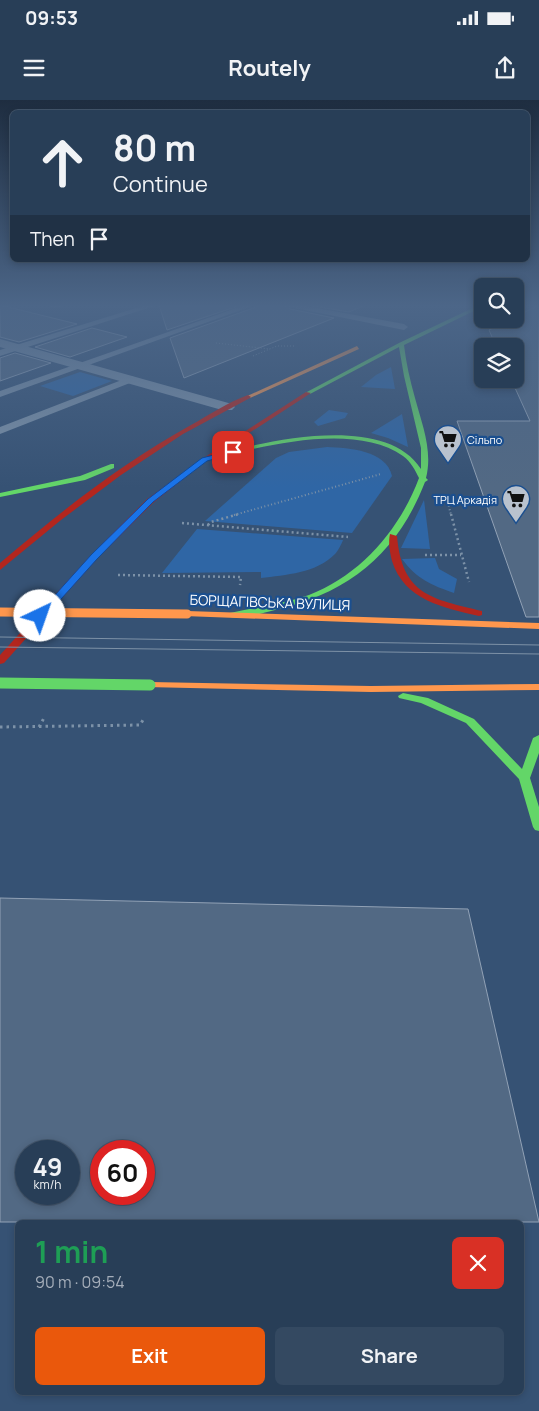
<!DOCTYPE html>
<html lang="en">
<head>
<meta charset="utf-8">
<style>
  :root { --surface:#283e57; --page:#344961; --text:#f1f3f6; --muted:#a5aeba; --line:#44576d; --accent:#ea580c }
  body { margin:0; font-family:Manrope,sans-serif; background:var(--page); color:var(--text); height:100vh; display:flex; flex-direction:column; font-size:19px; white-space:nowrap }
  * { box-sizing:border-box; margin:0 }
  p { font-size:16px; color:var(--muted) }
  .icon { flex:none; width:28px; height:28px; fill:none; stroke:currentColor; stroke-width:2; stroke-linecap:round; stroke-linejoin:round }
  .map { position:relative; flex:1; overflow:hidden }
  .panel { position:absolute; left:15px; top:1120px; width:509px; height:175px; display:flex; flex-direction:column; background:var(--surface); border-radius:8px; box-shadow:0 2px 8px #0003,0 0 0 1px var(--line) }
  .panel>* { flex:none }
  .hud { position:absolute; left:10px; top:10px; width:520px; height:152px; border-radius:8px; box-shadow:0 2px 8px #0003,0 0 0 1px var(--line); background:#283e57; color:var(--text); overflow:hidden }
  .tools { position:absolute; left:474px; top:178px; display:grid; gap:10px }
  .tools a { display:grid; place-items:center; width:50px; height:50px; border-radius:8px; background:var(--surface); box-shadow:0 2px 8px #0003,0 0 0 1px var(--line); font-size:25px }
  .speed { position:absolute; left:15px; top:1040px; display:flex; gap:10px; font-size:25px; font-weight:700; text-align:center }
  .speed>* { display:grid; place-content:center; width:65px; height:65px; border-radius:50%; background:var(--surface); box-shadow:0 2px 8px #0003,0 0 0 1px var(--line); line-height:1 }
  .speed small { font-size:12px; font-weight:400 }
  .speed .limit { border:8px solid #d22; background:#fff; color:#111 }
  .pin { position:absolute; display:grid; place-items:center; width:42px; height:42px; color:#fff; margin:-21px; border-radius:10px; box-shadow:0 2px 8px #0006 }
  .me { position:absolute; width:55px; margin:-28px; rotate:42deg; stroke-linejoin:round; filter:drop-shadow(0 0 4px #0008) }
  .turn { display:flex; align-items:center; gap:18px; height:105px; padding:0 20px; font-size:22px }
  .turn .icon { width:65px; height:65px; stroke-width:2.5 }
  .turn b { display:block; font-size:35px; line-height:42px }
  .then { display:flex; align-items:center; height:48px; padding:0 20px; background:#0003; gap:10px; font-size:19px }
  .round { display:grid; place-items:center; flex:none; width:52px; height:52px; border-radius:8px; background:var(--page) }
  .head { display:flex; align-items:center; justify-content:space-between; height:85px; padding:0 20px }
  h1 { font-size:30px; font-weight:700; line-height:38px; color:#1e9e55 }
  .action { display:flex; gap:10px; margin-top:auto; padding:10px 20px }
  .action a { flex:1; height:58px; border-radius:8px; background:var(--accent); color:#fff; font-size:20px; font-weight:700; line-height:58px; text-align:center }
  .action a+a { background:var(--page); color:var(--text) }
  .status { display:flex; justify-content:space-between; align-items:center; height:35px; padding:0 25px; background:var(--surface); direction:ltr }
  .status svg { height:14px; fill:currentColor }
  header { display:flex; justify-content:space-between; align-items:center; height:65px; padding:0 20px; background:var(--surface); font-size:22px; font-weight:700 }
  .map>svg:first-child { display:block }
</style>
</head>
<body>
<div class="status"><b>09:53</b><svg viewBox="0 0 49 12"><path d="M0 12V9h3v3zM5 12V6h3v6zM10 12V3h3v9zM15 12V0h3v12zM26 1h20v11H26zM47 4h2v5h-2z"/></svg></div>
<header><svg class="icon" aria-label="menu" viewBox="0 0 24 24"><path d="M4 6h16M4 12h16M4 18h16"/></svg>Routely<svg class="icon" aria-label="share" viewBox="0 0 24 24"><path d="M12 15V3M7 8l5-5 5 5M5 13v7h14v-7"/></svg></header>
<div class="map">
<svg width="539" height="1311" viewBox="0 0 539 1311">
  <rect width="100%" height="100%" fill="#365274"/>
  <g fill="#2f66a5">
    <path d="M391 267 395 289 361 287 376 275Z"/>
    <path d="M80 272 112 281 73 296 40 286Z"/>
    <path d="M329 310 348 313 345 318 318 326 314 322Z"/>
    <path d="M402 314 408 347 388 338 371 333Z"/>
    <path d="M327 347C349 348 386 350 392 376L352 433 205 421 276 358 289 352Z"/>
    <path d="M424 400 430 449 401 448Z"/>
    <path d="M197 429 343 440C341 445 338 451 335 454 317 473 285 475 261 478V472L162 473Z"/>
    <path d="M435 458 439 469 457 479 454 493C431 485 417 479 402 459Z"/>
  </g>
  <g fill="#526984" stroke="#92a2b6" fill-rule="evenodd">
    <path d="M0 205 77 224 19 242 0 237Z"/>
    <path d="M159 205H241L167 230Z"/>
    <path d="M257 205H284L290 209 334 218 184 278 170 238 256 207Z"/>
    <path d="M308 205H363V206L349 212Z"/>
    <path d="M539 205V517H526L457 321H530L511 279H515V246H496L489 230Z"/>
    <path d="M92 228 127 237 70 257 35 247Z"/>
    <path d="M15 253 51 263 0 281V258Z"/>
    <path d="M0 798 468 809 539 1122H0ZM26 1051H69V1094H26ZM101 1051H144V1094H101Z"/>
  </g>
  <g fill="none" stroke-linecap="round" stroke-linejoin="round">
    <g stroke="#7d92a8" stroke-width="1" stroke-dasharray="1 2" stroke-linecap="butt">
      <path d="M216 243 270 249"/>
      <path d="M253 256 277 246H296"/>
    </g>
    <g stroke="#7d92a8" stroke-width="2" stroke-dasharray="1 2.5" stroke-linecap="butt">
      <path d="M447 399 451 415"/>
      <path d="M234 415 381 374"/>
    </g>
    <g stroke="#7d92a8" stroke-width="2.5" stroke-dasharray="2 3" stroke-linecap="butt">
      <path d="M451 414 469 482"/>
      <path d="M182 423 348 437"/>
      <path d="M208 425 211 422 239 414"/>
      <path d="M425 455H461"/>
      <path d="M118 475 241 477 240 485"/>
    </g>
    <g stroke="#7d92a8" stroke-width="3" stroke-dasharray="2.5 4" stroke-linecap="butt">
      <path d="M0 627 140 625 143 620"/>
      <path d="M39 627 44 618"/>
    </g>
    <g fill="#7d92a8" fill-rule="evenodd">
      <path d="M47 205H64C60 209 51 209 47 205Z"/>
      <path d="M146 205H157L0 256V250Z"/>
      <path d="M245 205H255L0 297V291Z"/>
      <path d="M286 205H300L404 224 408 227 404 230 290 207Z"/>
      <path d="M132 276 137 279 135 281 0 334V327Z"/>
    </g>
    <path fill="#7d92a8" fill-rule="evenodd" d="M0 239 232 304 235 307 232 310H222L0 247Z"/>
    <g fill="#63d668" fill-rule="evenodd">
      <path d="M479 205H482V207L404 245C406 263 410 280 415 298 422 324 433 351 426 378L428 380 425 382C397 454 349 493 275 510 262 513 243 520 230 517V513C256 507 283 504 309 495 361 475 400 429 419 378 415 370 411 362 403 356 360 325 279 342 232 354L229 352 230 351C281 338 387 316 421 369V348L404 276 399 247 310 294 305 293 399 243Z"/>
      <path d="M111 364H114V368L85 380 0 397V393L80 376Z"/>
      <path d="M403 593 428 598 474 619 522 669 533 638 539 635V653L530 678 539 707V731L535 730 533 727 519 679 466 623 421 603 399 598 398 596Z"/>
    </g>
    <g fill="#ff974d" fill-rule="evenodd">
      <path d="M357 246 359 249 250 298 245 297Z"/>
      <path d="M187 511 539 523V529L184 516 182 514Z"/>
      <path d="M150 582 371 586 539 584V590L371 592 146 587 145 585Z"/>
    </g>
    <g fill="#b3261e" fill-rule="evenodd">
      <path d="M306 292 311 293 206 361 153 403 97 459 4 563 0 564V555L91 455 147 399 202 359Z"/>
      <path d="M248 295 251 297 250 298 183 334 121 375 61 420 0 470V463C60 412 122 363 191 325 209 315 228 302 248 295Z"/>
      <path d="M390 434 397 436C402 495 432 499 482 511V515L479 516C444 508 404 500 392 461 390 453 388 442 390 434Z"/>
    </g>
    <g stroke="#7e92a7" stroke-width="1">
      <path d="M0 537 539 545"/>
      <path d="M0 547 539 554"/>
    </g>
    <path stroke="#63d668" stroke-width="11" d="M0 583 150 585"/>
    <path stroke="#ff974d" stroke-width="9" d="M0 512 187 514"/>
  </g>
  <linearGradient id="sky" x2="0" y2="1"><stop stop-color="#1e2d40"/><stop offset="0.53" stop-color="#4c6688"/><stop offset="1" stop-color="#4c6688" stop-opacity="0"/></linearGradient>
  <rect width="539" height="388" fill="url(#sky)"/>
  <path fill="#1a73e8" stroke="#114b97" d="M233 350H236V353L207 361 153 402 97 459 44 518H37V515L91 455 148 399 202 358Z"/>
  <defs>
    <g id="supermarket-pin" transform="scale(1.4375)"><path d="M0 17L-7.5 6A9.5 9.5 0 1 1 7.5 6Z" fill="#b9c2ce" stroke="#1b4f8f"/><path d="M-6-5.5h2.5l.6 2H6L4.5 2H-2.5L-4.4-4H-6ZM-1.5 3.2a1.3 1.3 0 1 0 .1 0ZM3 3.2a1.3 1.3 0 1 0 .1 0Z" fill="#111"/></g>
  </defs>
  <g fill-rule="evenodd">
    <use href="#supermarket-pin" x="448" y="339"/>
    <use href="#supermarket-pin" x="516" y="399"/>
  </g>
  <g text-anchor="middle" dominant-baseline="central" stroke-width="4.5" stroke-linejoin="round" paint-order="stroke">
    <g font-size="11" fill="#fff" stroke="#1b4f8f" text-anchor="start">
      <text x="467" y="339">Сільпо</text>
      <text x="497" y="399" text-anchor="end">ТРЦ Аркадія</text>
    </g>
    <g font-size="14" fill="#fff" stroke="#1b4f8f">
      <text transform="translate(270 502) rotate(2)">БОРЩАГІВСЬКА ВУЛИЦЯ</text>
    </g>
  </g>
</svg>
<div class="tools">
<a><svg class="icon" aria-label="search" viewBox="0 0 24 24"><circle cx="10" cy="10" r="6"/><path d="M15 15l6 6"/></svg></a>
<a><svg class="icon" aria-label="layers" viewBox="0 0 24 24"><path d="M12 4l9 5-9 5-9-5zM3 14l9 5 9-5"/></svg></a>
</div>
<div class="speed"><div>49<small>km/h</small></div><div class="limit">60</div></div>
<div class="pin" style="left:233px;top:352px;background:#d93025"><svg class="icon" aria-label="arrive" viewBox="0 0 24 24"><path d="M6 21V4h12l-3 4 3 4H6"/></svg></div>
<svg class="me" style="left:40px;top:516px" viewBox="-20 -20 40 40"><circle r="19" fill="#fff"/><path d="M0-13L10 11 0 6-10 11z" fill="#1a73e8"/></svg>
<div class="hud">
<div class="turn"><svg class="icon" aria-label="ahead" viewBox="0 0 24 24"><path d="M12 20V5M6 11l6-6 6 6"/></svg><div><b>80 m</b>Continue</div></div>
<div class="then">Then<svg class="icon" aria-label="arrive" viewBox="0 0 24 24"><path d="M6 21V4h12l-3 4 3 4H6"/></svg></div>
</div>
<section class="panel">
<div class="head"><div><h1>1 min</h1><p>90 m · 09:54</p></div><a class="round" style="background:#d93025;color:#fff"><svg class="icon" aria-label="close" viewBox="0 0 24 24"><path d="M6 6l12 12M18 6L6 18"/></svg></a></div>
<div class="action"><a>Exit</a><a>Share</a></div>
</section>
</div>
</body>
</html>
